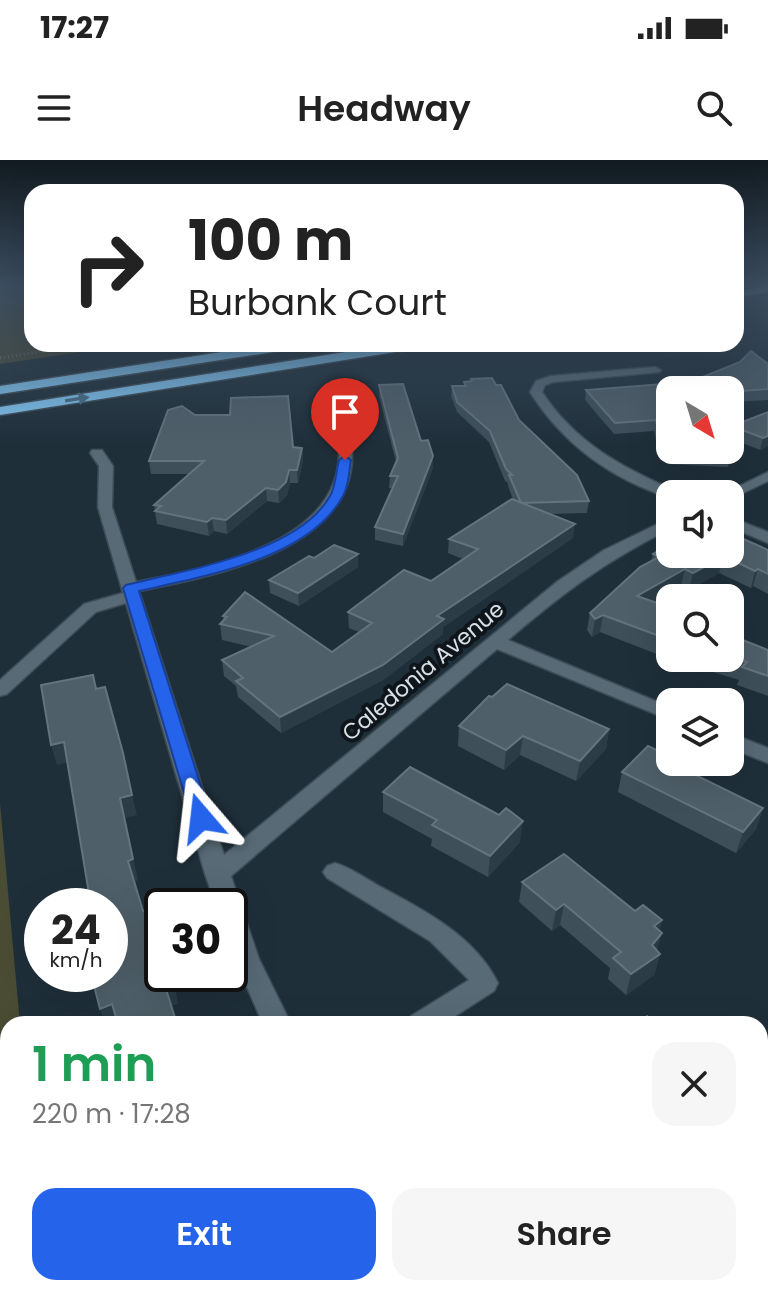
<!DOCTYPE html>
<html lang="en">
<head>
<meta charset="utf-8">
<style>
  :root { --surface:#fff; --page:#f6f6f6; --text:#222; --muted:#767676; --accent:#2563eb }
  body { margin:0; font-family:Poppins,sans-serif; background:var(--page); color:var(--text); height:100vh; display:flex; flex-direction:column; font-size:30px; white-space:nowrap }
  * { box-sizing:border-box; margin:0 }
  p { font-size:26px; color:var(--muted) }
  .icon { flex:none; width:44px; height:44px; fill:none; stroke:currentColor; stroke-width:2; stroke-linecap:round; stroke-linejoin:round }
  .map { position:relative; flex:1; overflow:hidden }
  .side { position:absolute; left:0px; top:856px; width:768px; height:280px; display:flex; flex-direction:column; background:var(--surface); border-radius:24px 24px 0 0; box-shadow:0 8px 32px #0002 }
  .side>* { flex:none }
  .hud { position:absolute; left:24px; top:24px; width:720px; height:168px; border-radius:24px; box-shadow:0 8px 32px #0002; background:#fff; color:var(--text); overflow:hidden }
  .needle { width:52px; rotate:142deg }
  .tools { position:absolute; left:656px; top:216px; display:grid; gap:16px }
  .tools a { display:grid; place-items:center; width:88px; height:88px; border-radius:16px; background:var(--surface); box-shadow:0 8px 32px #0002; font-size:40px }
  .speed { position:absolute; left:24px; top:728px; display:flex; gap:16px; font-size:40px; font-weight:700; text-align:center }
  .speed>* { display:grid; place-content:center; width:104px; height:104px; border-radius:50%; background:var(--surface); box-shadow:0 8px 32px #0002; line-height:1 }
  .speed small { font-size:20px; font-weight:400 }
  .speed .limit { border:4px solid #111; border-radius:12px; background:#fff; color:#111 }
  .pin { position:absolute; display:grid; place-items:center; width:68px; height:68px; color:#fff; margin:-82px -34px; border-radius:50% 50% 50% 0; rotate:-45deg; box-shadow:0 0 8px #0007 }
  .pin .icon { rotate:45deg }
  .me { position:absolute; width:88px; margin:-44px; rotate:343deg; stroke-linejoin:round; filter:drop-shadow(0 0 6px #0008) }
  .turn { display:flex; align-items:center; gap:28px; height:168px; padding:0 32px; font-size:36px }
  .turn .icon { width:104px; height:104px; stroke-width:2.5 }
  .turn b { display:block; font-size:56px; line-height:68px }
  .round { display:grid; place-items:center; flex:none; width:84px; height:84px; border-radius:24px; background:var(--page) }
  .summary { display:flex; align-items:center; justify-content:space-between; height:136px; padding:0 32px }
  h1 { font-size:48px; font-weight:600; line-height:60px; color:#1e9e55 }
  .button { display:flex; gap:16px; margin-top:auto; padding:16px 32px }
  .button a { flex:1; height:92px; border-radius:24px; background:var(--accent); color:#fff; font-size:32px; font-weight:600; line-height:92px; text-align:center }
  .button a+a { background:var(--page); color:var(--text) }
  .status { display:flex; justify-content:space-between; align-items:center; height:56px; padding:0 40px; background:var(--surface); direction:ltr }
  .status svg { height:22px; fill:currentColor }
  header { display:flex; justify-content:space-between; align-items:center; height:104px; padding:0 32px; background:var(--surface); font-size:36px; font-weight:600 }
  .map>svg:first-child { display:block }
</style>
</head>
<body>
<div class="status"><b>17:27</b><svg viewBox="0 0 49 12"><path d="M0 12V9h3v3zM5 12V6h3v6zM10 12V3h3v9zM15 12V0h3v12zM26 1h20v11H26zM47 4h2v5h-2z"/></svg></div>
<header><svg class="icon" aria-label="menu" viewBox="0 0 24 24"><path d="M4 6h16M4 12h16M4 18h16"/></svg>Headway<svg class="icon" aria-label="search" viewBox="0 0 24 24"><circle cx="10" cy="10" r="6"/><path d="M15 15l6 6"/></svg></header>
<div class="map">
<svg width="768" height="1136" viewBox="0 0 768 1136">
  <rect width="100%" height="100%" fill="#1f2f3a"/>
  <g fill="#4a4c34">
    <path d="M0 126H32V184H135L0 204Z"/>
    <path d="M0 643 20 864H8V1128H44V1136H0Z"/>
  </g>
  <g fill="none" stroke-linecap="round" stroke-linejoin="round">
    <g stroke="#3d4c55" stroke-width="3">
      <g id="minor">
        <path d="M655 207 661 210 659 212 553 222 545 225 542 232C576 283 621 307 676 331L678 334H670V338C611 319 563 284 530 232L536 221 551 216Z"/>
        <path d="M332 239 338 243C343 257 352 275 352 290 357 390 213 416 139 431L224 695 558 421 604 390 670 358V369C604 402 563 433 508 480L670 547V560L497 489 231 716 259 799 291 864H263L230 789V746H216L205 714 126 443 96 452 7 534 0 536V520L84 444 123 433 98 347 99 306 90 293 92 290H102L113 306 112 347 136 422C207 408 342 384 339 290 339 275 330 257 326 243Z"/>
        <path d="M768 312V321L735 337 730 338V334H723Z"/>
        <path d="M730 357 768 372V383L730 367Z"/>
        <path d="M730 573 768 588V603L730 588Z"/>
        <path d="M335 703C351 708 365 718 379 726 424 750 475 776 498 823L494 831 443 864H407L411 856 469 820 430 781 327 718 323 712 327 706Z"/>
        <path d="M486 1128H526L529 1136H489Z"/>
      </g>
    </g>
    <g stroke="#3d4c55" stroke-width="3">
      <g id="highway">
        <path d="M768 126V132L736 137V131Z"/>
        <path d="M274 184H305L299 188 0 234V226Z"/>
        <path d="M396 184H426L420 188 0 255V247Z"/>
      </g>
    </g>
    <g stroke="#6a7881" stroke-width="3" stroke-dasharray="1 3" stroke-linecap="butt">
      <path d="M0 130 2 126"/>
      <path d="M0 140 32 147"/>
      <path d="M0 198 86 184"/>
    </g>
    <g stroke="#6a7881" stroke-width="7" stroke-dasharray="3 9" stroke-linecap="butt">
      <path d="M760 979 768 968"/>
      <path d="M715 1136 717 1128"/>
    </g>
    <use href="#minor" fill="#586a76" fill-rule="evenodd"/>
    <use href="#highway" fill="#81c6f3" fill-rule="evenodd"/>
  </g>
  <g fill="#3e4f5a">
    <path d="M768 204V240L730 242V230H670V290H729L731 295 728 307 666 304V301L660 300 654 271 614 274 585 240 586 230 678 227Z"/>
    <path d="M471 219 519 260 589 341 587 353 550 354 573 378 443 467V474L383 520 281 573 238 537 236 526 224 516 222 500 252 487 222 480 220 464 223 461V456L332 492 359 472 349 468 348 452 431 421 463 399 448 393 449 379 513 339 508 326V323L505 321 489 282 457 252 451 236 452 226H464V222H470Z"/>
    <path d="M379 225 421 281 433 308 403 386 375 380V367L393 328H389L390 316 396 302 379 236Z"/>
    <path d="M768 252V286L760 290 730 278 732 266Z"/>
    <path d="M195 255H230L293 287 302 288 303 300 298 323H290L287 335 279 343 267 341 227 374 214 371 209 376 157 364 154 345 190 314H151L149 301Z"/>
    <path d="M768 390V434L753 426 751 428 719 413 689 430 681 426 654 442 662 449 670 452V498H730L768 490V536L737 525 739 520 667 498 600 472 592 477 587 470 590 453 651 401 653 394Z"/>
    <path d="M314 398 358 407 299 446 270 433 269 420Z"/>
    <path d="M492 537 609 569 606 589 576 621 520 595 504 610 458 586 459 566Z"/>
    <path d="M666 601 763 648 756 669 736 693 618 632 622 612Z"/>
    <path d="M383 632 520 682 488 717 431 686 432 679 383 652Z"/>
    <path d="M522 722 635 751 662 760 659 771 657 790 660 794 654 815 626 835 608 819 610 808 560 765 552 771 519 742Z"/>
    <path d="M250 1128H275L264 1136H255Z"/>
  </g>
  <g fill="#2b3c47">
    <path d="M768 276V286L760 290 763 278Z"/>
    <path d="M302 288 303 300 298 323 297 310Z"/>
    <path d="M433 296V308L403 386V374Z"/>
    <path d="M289 310 290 323 287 335 279 343 278 330Z"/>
    <path d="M266 328 267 341 227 374 226 360Z"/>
    <path d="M212 358 214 371 209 376 207 362Z"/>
    <path d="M575 364 573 378 443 467V474L383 520 281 573 280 557 437 456Z"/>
    <path d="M358 394V407L299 446 298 433Z"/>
    <path d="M724 396 719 413 689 430 693 413Z"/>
    <path d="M685 409 681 426 634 453 637 436Z"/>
    <path d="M758 409 753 426 751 428 755 411Z"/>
    <path d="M603 455 600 472 592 477 595 459Z"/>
    <path d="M609 569 606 589 576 621 580 601Z"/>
    <path d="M523 576 520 595 504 610 506 590Z"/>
    <path d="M64 582 70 602 57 605 51 585Z"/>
    <path d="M132 635 137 655 125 658 138 720 133 722 128 701 120 638Z"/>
    <path d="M763 648 756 669 736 693 743 672Z"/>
    <path d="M523 661 520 682 488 717 490 696Z"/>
    <path d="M564 744 560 765 552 771 556 750Z"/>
    <path d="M662 760 657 779 662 773 656 794H660L654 815 626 835 631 814 654 766Z"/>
    <path d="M170 814H175L177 822 174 823 178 844 170 846 165 826Z"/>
    <path d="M112 844 119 864H105L100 849Z"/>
    <path d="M255 1128H275L264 1136H257Z"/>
  </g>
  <g fill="#4f5f69" stroke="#64737d" stroke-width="2">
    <path d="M751 191 768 204V229L730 232V230H670V289H662L656 260 615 263 586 230 676 223 678 227 740 202Z"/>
    <path d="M492 218 496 225H501L519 260 577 315 589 341 521 343 509 315H512L506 309 490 271 457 242 452 226H466L464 222 472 221 471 219Z"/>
    <path d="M403 224 421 281 428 280 433 296 403 374 375 367 398 316H390L398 298 379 225Z"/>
    <path d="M288 236 293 287 302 288 297 310H289L286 322 278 330 266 328 226 360 212 358 207 362 155 351 161 346 154 345 204 301H149L168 250 182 246 195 255H230L231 238Z"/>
    <path d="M768 252V276L763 278 732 266Z"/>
    <path d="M673 290H729L731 295 668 292Z"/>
    <path d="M512 339 575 364 437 456 444 459 383 505 280 557 236 521 243 518 222 500 274 476 220 464 227 457 223 456 245 432 332 492 372 463 348 452 404 410 431 421 478 389 449 379Z"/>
    <path d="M730 373 768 390V414L758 409 755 411 724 396 693 413 685 409 637 436 663 445 659 448 670 452V480L603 455 595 459 590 453 640 407 659 397 653 394 670 384V394H730Z"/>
    <path d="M334 385 358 394 298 433 269 420 309 396 314 398Z"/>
    <path d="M730 475 768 490V516L742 507 747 502 730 497Z"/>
    <path d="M93 515 96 529 105 527 123 593 132 635 120 638 133 699 128 701 143 751 155 747 162 768V814H171L174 823 165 826 177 864H118L112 844 100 849 91 814H110V746H91L64 582 51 585 41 525Z"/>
    <path d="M507 524 609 569 580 601 523 576 506 590 459 566 489 536 492 537Z"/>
    <path d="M648 586 667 595 663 599 763 648 743 672 622 612Z"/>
    <path d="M410 607 499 655 506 648 523 661 490 696 432 665 437 660 383 632Z"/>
    <path d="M564 694 635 751 643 745 662 760 654 766 662 773 652 785 660 794 631 814 613 798 621 792 564 744 556 750 522 722Z"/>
    <path d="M647 856 658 864H640Z"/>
  </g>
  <defs><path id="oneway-solid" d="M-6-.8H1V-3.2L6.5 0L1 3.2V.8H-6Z" transform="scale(2)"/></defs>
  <use fill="#486e87" href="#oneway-solid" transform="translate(77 239) rotate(-9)"/>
  <linearGradient id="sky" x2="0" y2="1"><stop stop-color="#111a20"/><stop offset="0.44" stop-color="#3c4d60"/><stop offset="1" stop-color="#3c4d60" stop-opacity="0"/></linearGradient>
  <rect width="768" height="285" fill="url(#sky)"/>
  <path fill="#2563eb" stroke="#184099" stroke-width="2" d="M345 296 351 300C349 311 349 326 343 336 309 399 204 416 139 431L211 658 208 663H193L123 428 126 425C185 410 298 393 330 336 336 326 336 311 339 300Z"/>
  <g text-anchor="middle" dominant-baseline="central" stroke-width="8" stroke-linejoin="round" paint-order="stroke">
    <g font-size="22" fill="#d7e1e8" stroke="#0f161b">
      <text transform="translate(423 511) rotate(-40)">Caledonia Avenue</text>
    </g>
  </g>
</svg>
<div class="tools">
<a><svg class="needle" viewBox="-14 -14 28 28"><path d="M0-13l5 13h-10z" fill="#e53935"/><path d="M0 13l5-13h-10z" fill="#767676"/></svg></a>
<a><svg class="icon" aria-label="sound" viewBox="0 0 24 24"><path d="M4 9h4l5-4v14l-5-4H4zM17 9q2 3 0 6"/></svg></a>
<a><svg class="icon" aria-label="search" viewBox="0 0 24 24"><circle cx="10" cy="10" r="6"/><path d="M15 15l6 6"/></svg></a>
<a><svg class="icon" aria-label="layers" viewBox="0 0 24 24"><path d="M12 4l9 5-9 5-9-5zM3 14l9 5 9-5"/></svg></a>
</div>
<div class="speed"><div>24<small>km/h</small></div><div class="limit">30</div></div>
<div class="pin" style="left:345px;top:300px;background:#d93025"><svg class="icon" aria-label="arrive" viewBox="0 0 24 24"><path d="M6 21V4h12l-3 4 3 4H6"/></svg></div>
<svg class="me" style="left:201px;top:658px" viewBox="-20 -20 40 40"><path d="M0-17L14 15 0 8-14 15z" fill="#2563eb" stroke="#fff" stroke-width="4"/></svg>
<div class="hud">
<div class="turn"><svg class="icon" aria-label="right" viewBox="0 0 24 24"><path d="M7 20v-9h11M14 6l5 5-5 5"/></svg><div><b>100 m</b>Burbank Court</div></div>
</div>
<section class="side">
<div class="summary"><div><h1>1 min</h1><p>220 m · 17:28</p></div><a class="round"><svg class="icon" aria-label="close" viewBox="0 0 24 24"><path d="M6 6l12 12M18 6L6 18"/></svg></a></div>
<div class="button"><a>Exit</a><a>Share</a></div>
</section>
</div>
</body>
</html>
